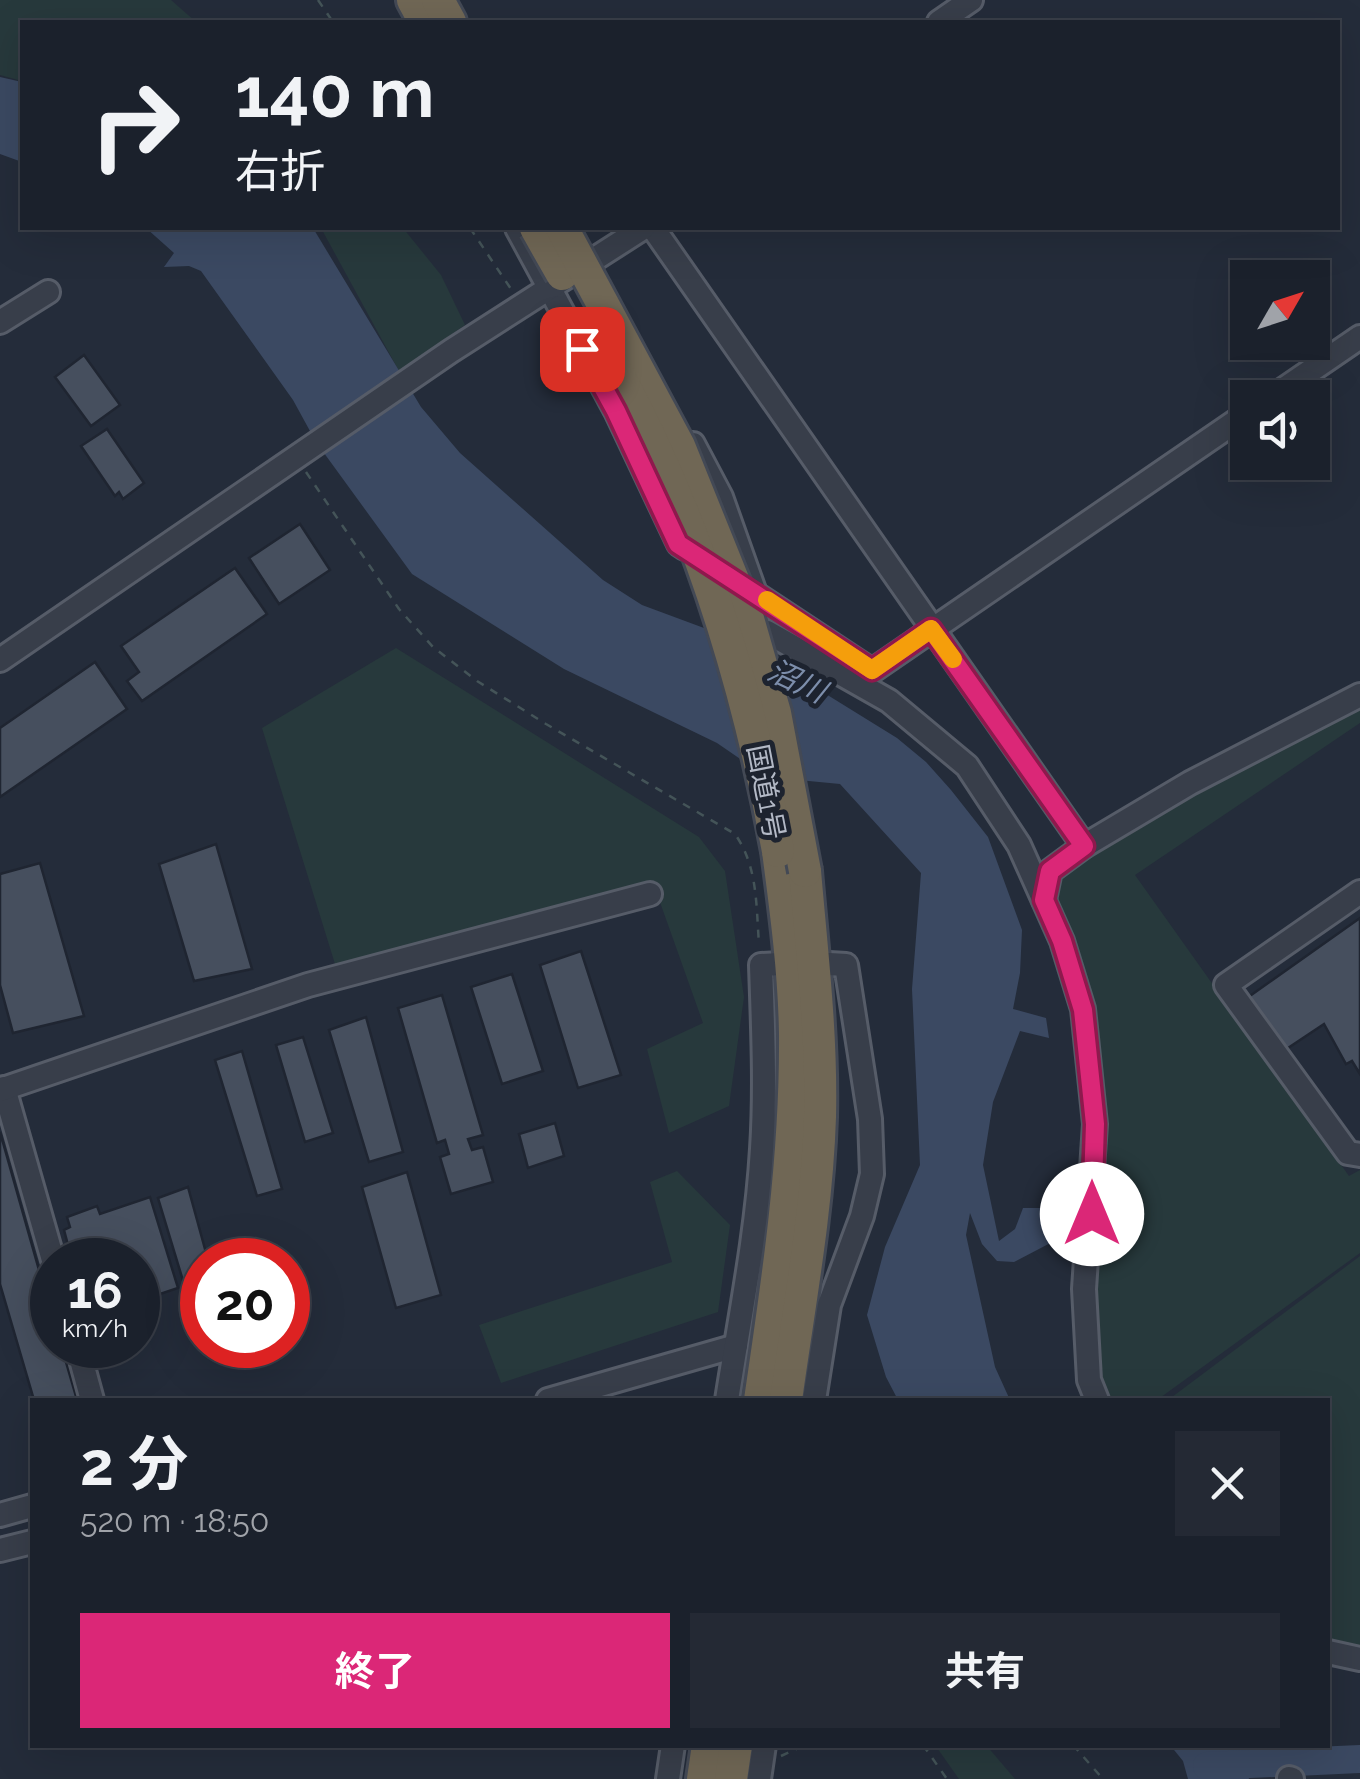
<!DOCTYPE html>
<html lang="ja">
<head>
<meta charset="utf-8">
<style>
  :root { --surface:#1b212c; --page:#242934; --text:#f1f3f6; --muted:#a0a3a9; --line:#393e48; --accent:#db2777 }
  body { margin:0; font-family:Raleway,"Noto Sans JP",sans-serif; background:var(--page); color:var(--text); height:100vh; display:flex; flex-direction:column; font-size:38px; white-space:nowrap }
  * { box-sizing:border-box; margin:0 }
  p { font-size:32px; color:var(--muted) }
  .icon { flex:none; width:55px; height:55px; fill:none; stroke:currentColor; stroke-width:2; stroke-linecap:round; stroke-linejoin:round }
  .map { position:relative; flex:1; overflow:hidden }
  .side { position:absolute; left:30px; top:1398px; width:1300px; height:350px; display:flex; flex-direction:column; background:var(--surface); border-radius:0px; box-shadow:0 10px 40px #0002,0 0 0 2px var(--line) }
  .side>* { flex:none }
  .top-card { position:absolute; left:20px; top:20px; width:1320px; height:210px; border-radius:0px; box-shadow:0 10px 40px #0002,0 0 0 2px var(--line); background:#1b212c; color:var(--text); overflow:hidden }
  .needle { width:65px; rotate:51deg }
  .buttons { position:absolute; left:1230px; top:260px; display:grid; gap:20px }
  .buttons a { display:grid; place-items:center; width:100px; height:100px; border-radius:0px; background:var(--surface); box-shadow:0 10px 40px #0002,0 0 0 2px var(--line); font-size:50px }
  .speed { position:absolute; left:30px; top:1238px; display:flex; gap:20px; font-size:50px; font-weight:700; text-align:center }
  .speed>* { display:grid; place-content:center; width:130px; height:130px; border-radius:50%; background:var(--surface); box-shadow:0 10px 40px #0002,0 0 0 2px var(--line); line-height:1 }
  .speed small { font-size:25px; font-weight:400 }
  .speed .limit { border:15px solid #d22; background:#fff; color:#111 }
  .pin { position:absolute; display:grid; place-items:center; width:85px; height:85px; color:#fff; margin:-42px; border-radius:20px; box-shadow:0 5px 15px #0006 }
  .me { position:absolute; width:110px; margin:-55px; rotate:0deg; stroke-linejoin:round; filter:drop-shadow(0 0 8px #0008) }
  .turn { display:flex; align-items:center; gap:35px; height:210px; padding:0 50px; font-size:45px }
  .turn .icon { width:130px; height:130px; stroke-width:2.5 }
  .turn b { display:block; font-size:70px; line-height:85px }
  .round { display:grid; place-items:center; flex:none; width:105px; height:105px; border-radius:0px; background:var(--page) }
  .overview { display:flex; align-items:center; justify-content:space-between; height:170px; padding:0 50px }
  h1 { font-size:60px; font-weight:700; line-height:75px }
  .button { display:flex; gap:20px; margin-top:auto; padding:20px 50px }
  .button a { flex:1; height:115px; border-radius:0px; background:var(--accent); color:#fff; font-size:40px; font-weight:700; line-height:115px; text-align:center }
  .button a+a { background:var(--page); color:var(--text) }
  .map>svg:first-child { display:block }
</style>
</head>
<body>
<div class="map">
<svg width="1360" height="1779" viewBox="0 0 1360 1779">
  <rect width="100%" height="100%" fill="#242c3a"/>
  <g fill="#27393c">
    <path d="M0 0H171L196 22H22V81L0 75Z"/>
    <path d="M321 228H403L441 275 465 325 399 371Z"/>
    <path d="M396 648 699 837 725 871 744 997 729 1106 669 1133 647 1049 703 1023 656 891 339 977 262 728Z"/>
    <path d="M1360 686V723L1135 875 1349 1176 1360 1170V1253L1157 1400H1102L1087 1343 1097 1097 1044 900 1056 867Z"/>
    <path d="M677 1171 730 1225 718 1312 501 1383 479 1325 672 1262 650 1182Z"/>
    <path d="M1360 1256V1659L1328 1649V1400H1168Z"/>
    <path d="M935 1745H986L1015 1779H959Z"/>
  </g>
  <g fill="#3b4962">
    <path d="M0 77 22 82V162L0 154Z"/>
    <path d="M146 228H313L421 407 460 453 603 580 642 605 704 628 779 665 897 738 926 762 951 790 988 837 1022 930 1020 973 1013 1009 1046 1018 1049 1038 1020 1031 993 1102 983 1165 999 1241 1015 1229 1023 1208H1040L1060 1224 1058 1239 1014 1262 997 1261 982 1244 970 1213 966 1235 995 1367 1010 1400H898L886 1377 867 1315 885 1247 920 1165 912 989 921 873 840 784 788 779 781 787 717 743 564 669 412 574 316 442 293 400 201 271 189 266 164 267 174 253Z"/>
    <path d="M1170 1745H1318L1305 1753 1258 1745 1244 1760 1249 1779H1188L1183 1761Z"/>
  </g>
  <g fill="none" stroke-linecap="round" stroke-linejoin="round">
    <path stroke="#3b4962" stroke-width="28" d="M1207 1766 1360 1759"/>
  </g>
  <g fill="#464f5e" stroke="#1f2531" stroke-width="2.5">
    <path d="M84 355 120 405 91 426 55 377Z"/>
    <path d="M107 429 144 483 123 499 119 492 115 496 81 446Z"/>
    <path d="M300 524 330 570 279 604 249 558Z"/>
    <path d="M235 568 267 614 142 701 127 681 139 672 121 646Z"/>
    <path d="M95 662 127 709 0 797V728Z"/>
    <path d="M216 844 252 969 194 981 159 864Z"/>
    <path d="M40 863 84 1016 13 1033 0 985V874Z"/>
    <path d="M1360 918V1074L1352 1061 1346 1064 1324 1024 1282 1052 1247 998Z"/>
    <path d="M581 951 621 1075 578 1088 540 965Z"/>
    <path d="M512 974 543 1071 502 1084 471 987Z"/>
    <path d="M442 995 483 1135 468 1139 472 1150 483 1147 493 1182 451 1194 440 1157 449 1154 445 1140 437 1143 398 1008Z"/>
    <path d="M366 1017 403 1152 369 1162 329 1030Z"/>
    <path d="M303 1037 333 1133 305 1142 276 1045Z"/>
    <path d="M242 1051 282 1189 257 1196 215 1060Z"/>
    <path d="M555 1123 564 1156 528 1168 519 1134Z"/>
    <path d="M0 1132 52 1316V1345H61L77 1400H34L0 1284Z"/>
    <path d="M407 1172 441 1295 396 1308 362 1187Z"/>
    <path d="M188 1187 208 1260H202V1279L184 1284 158 1198Z"/>
    <path d="M150 1197 178 1288 148 1298 151 1305 138 1309V1260H81L77 1244 68 1245 64 1230 70 1227 67 1217 97 1206 100 1214Z"/>
  </g>
  <g fill="none" stroke-linecap="round" stroke-linejoin="round">
    <g stroke="#565c68" stroke-width="28">
      <g id="minor">
        <path d="M939 22 971 0"/>
        <path d="M517 228 616 411 679 544 685 548"/>
        <path d="M653 228 1084 846 1190 783 1360 695"/>
        <path d="M0 322 48 292"/>
        <path d="M1271 398 1360 337"/>
        <path d="M693 444 721 497 755 593"/>
        <path d="M733 579 872 671 1248 413"/>
        <path d="M767 632 889 701 967 766 1019 845 1062 941 1083 1009 1095 1124 1084 1289 1089 1380 1097 1400"/>
        <path d="M0 660 451 351 643 228"/>
        <path d="M1360 892 1226 985 1348 1153 1360 1155"/>
        <path d="M1044 900 1050 871 1084 846"/>
        <path d="M4 1088 53 1260"/>
        <path d="M0 1090 308 985 650 894"/>
        <path d="M77 1345 92 1400"/>
        <path d="M548 1400 736 1346"/>
        <path d="M727 1400C740 1317 757 1233 762 1149 766 1088 763 1027 761 965L780 964"/>
        <path d="M814 1400 829 1305 862 1216 872 1174 870 1119 846 965 829 964"/>
        <path d="M0 1515 32 1506"/>
        <path d="M0 1550 32 1542"/>
        <path d="M1328 1652 1360 1659"/>
        <path d="M1289 1778 1292 1779"/>
        <path d="M668 1779 673 1745"/>
        <path d="M759 1779 764 1745"/>
      </g>
    </g>
    <g stroke="#434955" stroke-width="38">
      <g id="highway">
        <path d="M413 0 425 22"/>
        <path d="M438 0 450 22"/>
        <path d="M760 1400C778 1279 796 1157 795 1034 794 972 786 912 778 851"/>
        <path d="M786 1400C799 1306 817 1212 820 1117 822 1035 812 953 805 871"/>
        <path d="M703 1779 708 1745"/>
        <path d="M731 1779 736 1745"/>
      </g>
    </g>
    <g stroke="#445458" stroke-width="2.5" stroke-dasharray="8 8" stroke-linecap="butt">
      <path d="M318 0 333 22"/>
      <path d="M470 228 511 289"/>
      <path d="M306 472 399 609 433 647 477 681 546 724 735 834C758 867 756 905 759 944"/>
      <path d="M923 1745 947 1779"/>
      <path d="M1073 1745 1103 1779"/>
      <path d="M781 1756 805 1745"/>
    </g>
    <use href="#minor" stroke="#383e4a" stroke-width="22"/>
    <use href="#highway" stroke="#706755" stroke-width="32"/>
    <g stroke="#434955" stroke-width="38" stroke-linecap="butt">
      <g id="highway-bridge">
        <path d="M536 228 562 274"/>
        <path d="M562 228 679 446 746 612 775 713 805 871"/>
        <path d="M613 365C696 516 747 682 778 851"/>
      </g>
    </g>
    <use href="#highway-bridge" stroke="#706755" stroke-width="32"/>
  </g>
  <g fill="none" stroke-linecap="round" stroke-linejoin="round">
    <g stroke="#8e194d" stroke-width="25">
      <path id="route" d="M582 349 616 411 678 544 872 670 931 629 1084 846 1050 871 1044 900 1062 941 1083 1010 1095 1124 1092 1214"/>
    </g>
    <use href="#route" stroke="#db2777" stroke-width="18"/>
    <path stroke="#f59e0b" stroke-width="18" d="M767 600 872 670 931 629 953 659"/>
  </g>
  <g text-anchor="middle" dominant-baseline="central" stroke-width="10" stroke-linejoin="round" paint-order="stroke">
    <g font-size="28" fill="#b3b9c6" stroke="#1d232f">
      <text transform="translate(766 792) rotate(79)">国道1号</text>
    </g>
    <g font-size="30" font-style="italic" fill="#7d8eab" stroke="#1d232f">
      <text transform="translate(797 681) rotate(25)">沼川</text>
    </g>
  </g>
</svg>
<div class="buttons">
<a><svg class="needle" viewBox="-14 -14 28 28"><path d="M0-13l5 13h-10z" fill="#e53935"/><path d="M0 13l5-13h-10z" fill="#a0a3a9"/></svg></a>
<a><svg class="icon" aria-label="sound" viewBox="0 0 24 24"><path d="M4 9h4l5-4v14l-5-4H4zM17 9q2 3 0 6"/></svg></a>
</div>
<div class="speed"><div>16<small>km/h</small></div><div class="limit">20</div></div>
<div class="pin" style="left:582px;top:349px;background:#d93025"><svg class="icon" aria-label="arrive" viewBox="0 0 24 24"><path d="M6 21V4h12l-3 4 3 4H6"/></svg></div>
<svg class="me" style="left:1092px;top:1214px" viewBox="-20 -20 40 40"><circle r="19" fill="#fff"/><path d="M0-13L10 11 0 6-10 11z" fill="#db2777"/></svg>
<div class="top-card">
<div class="turn"><svg class="icon" aria-label="right" viewBox="0 0 24 24"><path d="M7 20v-9h11M14 6l5 5-5 5"/></svg><div><b>140 m</b>右折</div></div>
</div>
<section class="side">
<div class="overview"><div><h1>2 分</h1><p>520 m · 18:50</p></div><a class="round"><svg class="icon" aria-label="close" viewBox="0 0 24 24"><path d="M6 6l12 12M18 6L6 18"/></svg></a></div>
<div class="button"><a>終了</a><a>共有</a></div>
</section>
</div>
</body>
</html>
